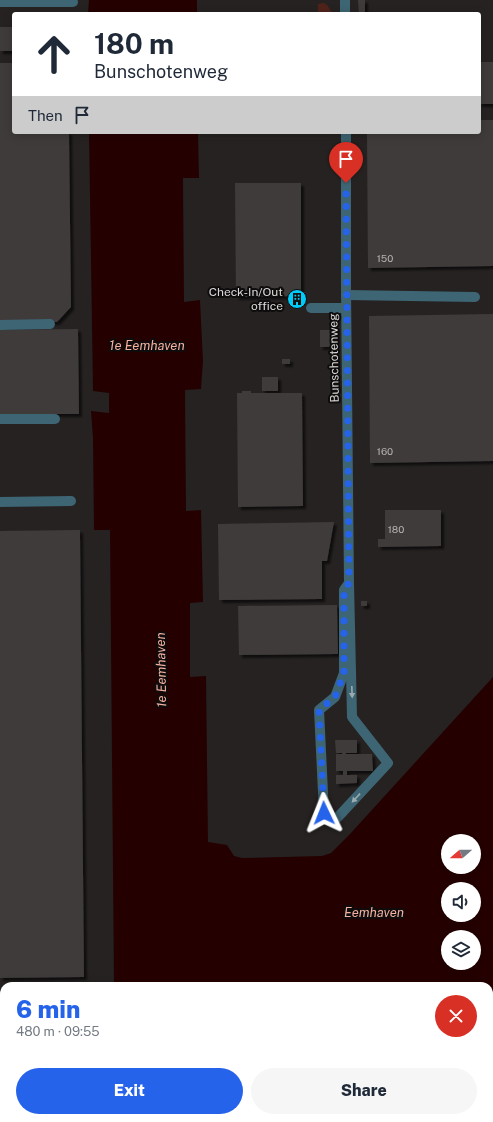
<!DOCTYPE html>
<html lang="en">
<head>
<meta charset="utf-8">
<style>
  :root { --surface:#fff; --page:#f6f6f7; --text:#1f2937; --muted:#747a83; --accent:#2563eb }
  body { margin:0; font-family:"Public Sans",sans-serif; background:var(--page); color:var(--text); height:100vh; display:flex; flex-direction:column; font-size:15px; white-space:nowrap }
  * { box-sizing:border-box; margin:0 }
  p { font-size:13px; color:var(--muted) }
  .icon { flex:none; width:22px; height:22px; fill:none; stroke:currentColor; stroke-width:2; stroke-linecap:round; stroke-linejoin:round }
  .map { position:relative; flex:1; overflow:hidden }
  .details { position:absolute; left:0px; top:982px; width:493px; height:140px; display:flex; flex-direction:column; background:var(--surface); border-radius:12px 12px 0 0; box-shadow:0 2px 10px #0003 }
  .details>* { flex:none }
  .hud { position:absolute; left:12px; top:12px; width:469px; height:122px; border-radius:4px; box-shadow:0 2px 10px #0003; background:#fff; color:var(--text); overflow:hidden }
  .needle { width:26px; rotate:250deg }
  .tools { position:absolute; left:441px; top:834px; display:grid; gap:8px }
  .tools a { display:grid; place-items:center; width:40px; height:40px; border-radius:50%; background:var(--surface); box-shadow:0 2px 10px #0003; font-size:20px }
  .pin { position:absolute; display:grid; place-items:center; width:34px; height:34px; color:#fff; margin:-41px -17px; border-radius:50% 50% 50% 0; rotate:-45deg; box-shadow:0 0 4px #0007 }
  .pin .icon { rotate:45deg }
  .me { position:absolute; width:44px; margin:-22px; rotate:358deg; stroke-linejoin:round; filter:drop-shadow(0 0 3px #0008) }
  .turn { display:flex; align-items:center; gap:14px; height:84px; padding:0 16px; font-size:18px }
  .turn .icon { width:52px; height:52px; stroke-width:2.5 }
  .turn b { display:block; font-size:28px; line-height:34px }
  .then { display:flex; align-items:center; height:38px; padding:0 16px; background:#0003; gap:8px; font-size:15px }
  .round { display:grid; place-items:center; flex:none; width:42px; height:42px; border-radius:21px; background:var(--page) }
  .headline { display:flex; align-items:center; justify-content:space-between; height:68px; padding:0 16px }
  h1 { font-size:24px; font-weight:800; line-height:30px; color:var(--accent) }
  .action { display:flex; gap:8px; margin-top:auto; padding:8px 16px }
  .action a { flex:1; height:46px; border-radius:24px; background:var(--accent); color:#fff; font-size:16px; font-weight:800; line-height:46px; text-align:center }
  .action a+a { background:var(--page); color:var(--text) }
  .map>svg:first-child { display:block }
</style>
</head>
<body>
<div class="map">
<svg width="493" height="1122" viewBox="0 0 493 1122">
  <defs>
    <filter id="shadow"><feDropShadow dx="3" dy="3" stdDeviation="1" flood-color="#0009"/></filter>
  </defs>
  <rect width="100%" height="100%" fill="#262222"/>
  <path fill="#50231a" d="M324 3 327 5 333 14H318V4Z"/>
  <g fill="#250000" fill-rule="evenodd">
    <path d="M89 0H197V14H88Z"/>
    <path d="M89 132H198L199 178H183L184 302 200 300 203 361 201 389 185 390 186 511 201 510 203 602 190 603V677L206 676 208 842 227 845 234 856 242 858 322 856 331 853 350 834 493 677V1122H87L90 1118H489V986H114L110 530H94L93 438 91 411 109 413V393L93 391ZM448 841H474V867H448ZM448 889H474V915H448ZM448 937H474V963H448Z"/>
  </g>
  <g fill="#3f3b3a" filter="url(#shadow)">
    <path d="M358 0H365V14H359Z"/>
    <rect x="0" y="27" width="14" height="24"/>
    <rect x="479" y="62" width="14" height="42"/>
    <path d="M0 63H14V132H69L71 307 57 322H0Z"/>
    <path d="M479 120H493V266L368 268 367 132H479Z"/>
    <path d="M235 183H301V296L236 297Z"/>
    <rect x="291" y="298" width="11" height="3"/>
    <path d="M493 314V461L370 463 369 316Z"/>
    <path d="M78 329 79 414H0V330Z"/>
    <rect x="320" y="330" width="12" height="17"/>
    <rect x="282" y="359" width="8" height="5"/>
    <rect x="262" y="377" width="16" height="14"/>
    <path d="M242 391H251V393H302L303 506 238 507 237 393H242Z"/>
    <path d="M385 510H441V546L378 547V539H385Z"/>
    <path d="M334 522 327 561H322V599L219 600 218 524Z"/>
    <path d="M80 530 84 977 0 978V531Z"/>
    <rect x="361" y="601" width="6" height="5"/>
    <path d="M337 605 338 654 239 655 238 606Z"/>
    <path d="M335 740H357V753H346V754H372L373 771H347V775H357V783L336 784V775H343V771H336V754H342V753H336Z"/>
  </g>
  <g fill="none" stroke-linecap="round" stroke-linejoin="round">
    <g stroke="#3d6573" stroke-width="10">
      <path d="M345 0V14"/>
      <path d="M0 2H73"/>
      <path d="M346 132V289L349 583 352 717 388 763 338 817 332 821 326 819 324 813 319 710 335 697 344 673V590L349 583"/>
      <path d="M346 295 475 297"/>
      <path d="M311 308H346"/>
      <path d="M0 325 50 324"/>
      <path d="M0 419H55"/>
      <path d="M0 502 71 501"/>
    </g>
  </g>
  <defs><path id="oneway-solid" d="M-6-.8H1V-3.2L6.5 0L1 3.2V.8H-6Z"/></defs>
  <g fill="#9cabb0">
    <use href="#oneway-solid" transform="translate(352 692) rotate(88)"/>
    <use href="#oneway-solid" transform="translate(356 798) rotate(133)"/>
  </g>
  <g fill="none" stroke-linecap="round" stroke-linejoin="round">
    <path stroke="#2563eb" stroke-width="7" stroke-dasharray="0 12.6" d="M324 813 319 710 335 697 344 673V590L349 583 346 183"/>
  </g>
  <defs>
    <g id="building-disc" transform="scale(1)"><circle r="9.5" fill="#00cbf9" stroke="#0e0c0c"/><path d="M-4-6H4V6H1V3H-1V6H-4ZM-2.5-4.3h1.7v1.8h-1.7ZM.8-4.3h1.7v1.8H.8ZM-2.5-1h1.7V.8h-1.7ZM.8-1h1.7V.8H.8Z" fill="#111"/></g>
  </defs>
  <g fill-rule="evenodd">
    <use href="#building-disc" x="297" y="299"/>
  </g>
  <g text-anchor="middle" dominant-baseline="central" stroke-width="4" stroke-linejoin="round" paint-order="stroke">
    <g font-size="10" fill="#b5b2b1">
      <text x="385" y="258">150</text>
      <text x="385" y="451">160</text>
      <text x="396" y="529">180</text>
    </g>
    <g font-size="12" fill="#dcdad9" stroke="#0e0c0c" text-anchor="end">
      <text x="283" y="292">Check-In/Out<tspan x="283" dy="14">office</tspan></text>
    </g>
    <g font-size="12" fill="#dcdad9" stroke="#0e0c0c">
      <text transform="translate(334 358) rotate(-91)">Bunschotenweg</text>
    </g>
    <g font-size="13" font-style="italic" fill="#f6b0a0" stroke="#0e0c0c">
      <text x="147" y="345">1e Eemhaven</text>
      <text transform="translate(161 670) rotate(-91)">1e Eemhaven</text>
      <text x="374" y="912">Eemhaven</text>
    </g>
  </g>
</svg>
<div class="tools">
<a><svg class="needle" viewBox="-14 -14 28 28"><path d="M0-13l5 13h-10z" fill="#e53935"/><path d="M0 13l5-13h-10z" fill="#747a83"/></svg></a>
<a><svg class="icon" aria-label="sound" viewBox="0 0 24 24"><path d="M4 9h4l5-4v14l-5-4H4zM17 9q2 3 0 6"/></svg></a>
<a><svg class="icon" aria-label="layers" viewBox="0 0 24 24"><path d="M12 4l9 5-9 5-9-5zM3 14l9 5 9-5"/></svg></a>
</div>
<div class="pin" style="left:346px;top:183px;background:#d93025"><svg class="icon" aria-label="arrive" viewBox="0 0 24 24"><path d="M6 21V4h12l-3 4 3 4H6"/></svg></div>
<svg class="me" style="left:324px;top:813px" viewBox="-20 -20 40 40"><path d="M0-17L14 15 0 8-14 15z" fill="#2563eb" stroke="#fff" stroke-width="4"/></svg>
<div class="hud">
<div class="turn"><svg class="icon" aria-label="ahead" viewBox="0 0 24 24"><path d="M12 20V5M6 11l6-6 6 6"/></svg><div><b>180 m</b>Bunschotenweg</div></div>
<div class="then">Then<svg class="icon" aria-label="arrive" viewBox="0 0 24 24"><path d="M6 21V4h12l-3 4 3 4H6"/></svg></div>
</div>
<section class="details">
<div class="headline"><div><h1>6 min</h1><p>480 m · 09:55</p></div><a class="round" style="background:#d93025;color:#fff"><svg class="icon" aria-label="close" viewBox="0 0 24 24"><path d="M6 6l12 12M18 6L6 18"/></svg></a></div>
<div class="action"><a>Exit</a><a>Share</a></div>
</section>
</div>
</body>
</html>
